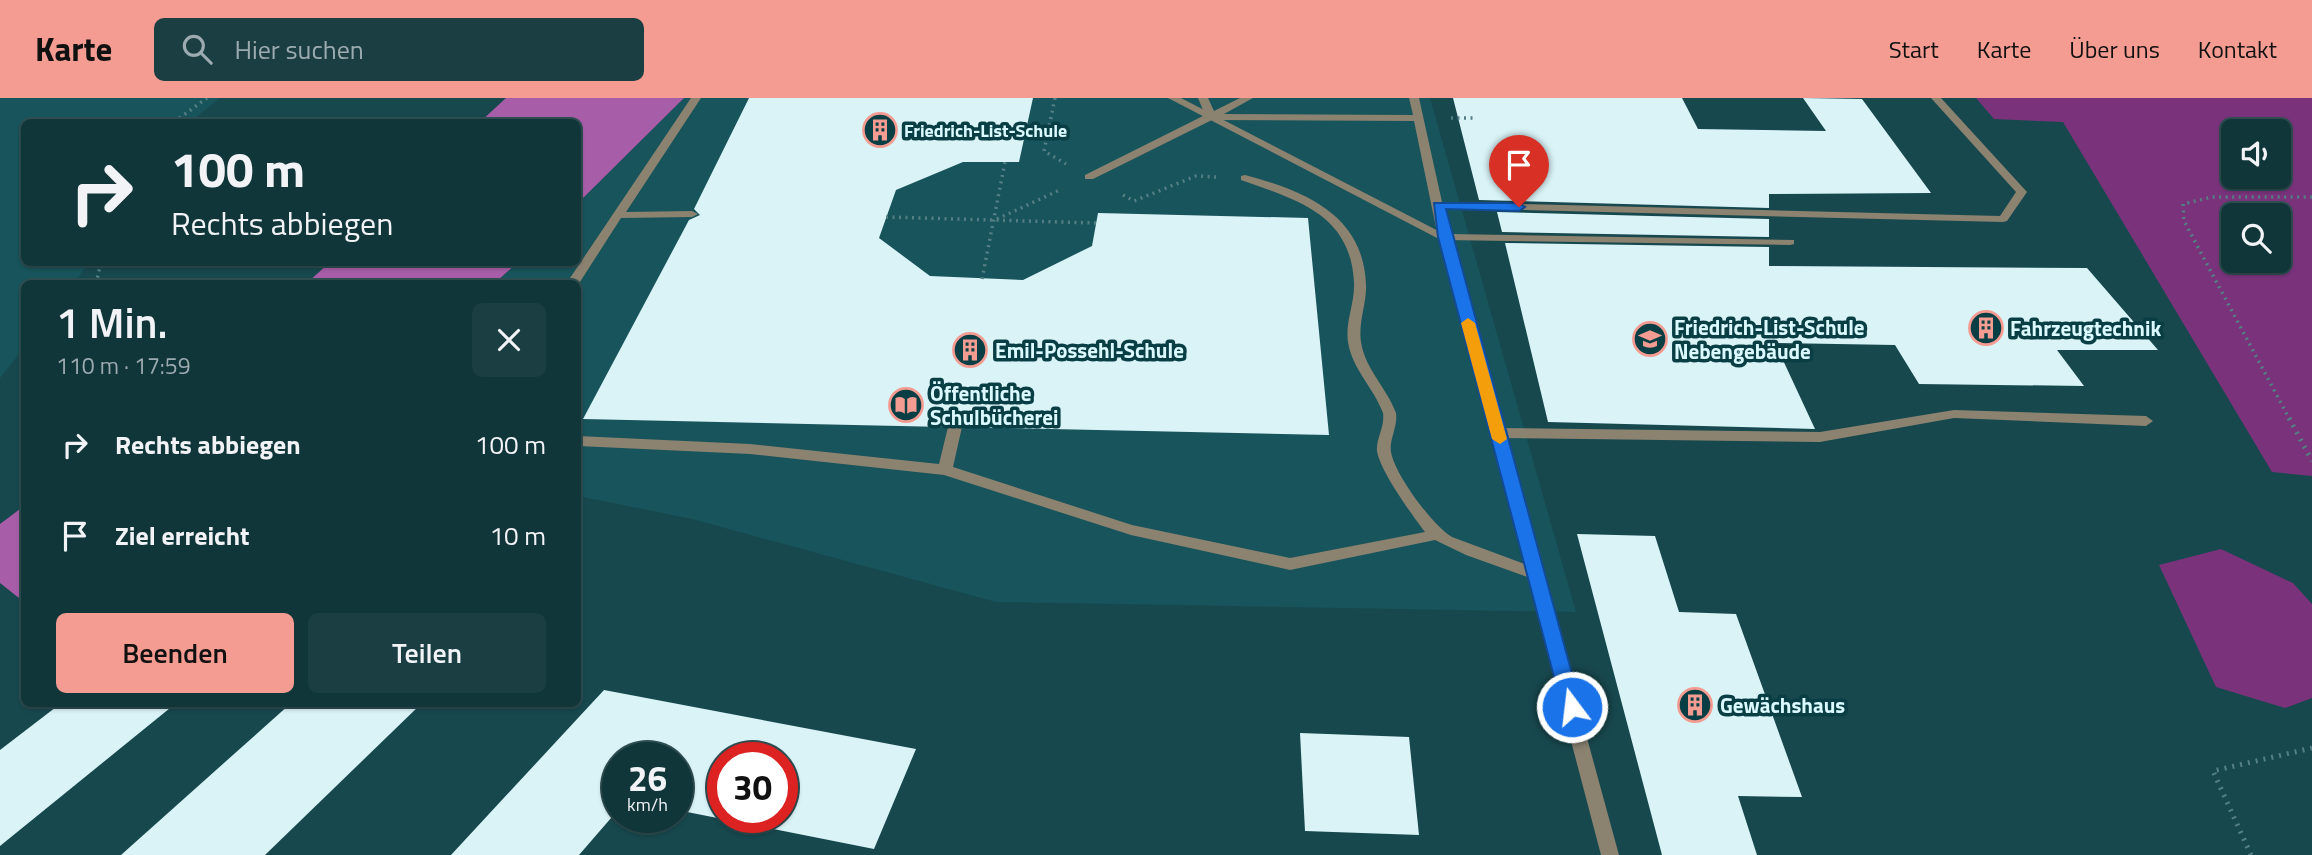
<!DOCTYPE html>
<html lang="de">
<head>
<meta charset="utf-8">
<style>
  :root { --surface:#11363a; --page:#1a3e42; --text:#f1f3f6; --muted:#9cabaf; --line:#305054; --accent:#f59c92 }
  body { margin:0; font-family:"Titillium Web",sans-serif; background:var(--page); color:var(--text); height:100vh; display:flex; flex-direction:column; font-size:26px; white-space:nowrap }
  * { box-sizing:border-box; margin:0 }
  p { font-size:23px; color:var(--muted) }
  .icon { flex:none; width:38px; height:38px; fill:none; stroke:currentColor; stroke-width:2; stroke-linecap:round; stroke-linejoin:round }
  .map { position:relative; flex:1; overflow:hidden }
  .sheet { position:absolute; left:21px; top:182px; width:560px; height:427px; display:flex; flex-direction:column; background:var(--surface); border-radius:10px; box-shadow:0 2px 5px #0004,0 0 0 2px var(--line) }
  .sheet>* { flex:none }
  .top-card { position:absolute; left:21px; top:21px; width:560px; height:147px; border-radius:10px; box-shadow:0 2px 5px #0004,0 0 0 2px var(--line); background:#11363a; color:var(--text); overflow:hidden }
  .buttons { position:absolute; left:2221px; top:21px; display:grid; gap:14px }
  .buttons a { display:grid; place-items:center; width:70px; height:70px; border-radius:10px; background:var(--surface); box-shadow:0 2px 5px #0004,0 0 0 2px var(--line); font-size:35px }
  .speed { position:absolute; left:602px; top:644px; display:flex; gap:14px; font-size:35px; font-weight:700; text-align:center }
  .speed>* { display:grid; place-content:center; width:91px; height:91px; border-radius:50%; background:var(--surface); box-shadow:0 2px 5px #0004,0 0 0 2px var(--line); line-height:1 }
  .speed small { font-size:18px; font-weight:400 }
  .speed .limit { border:10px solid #d22; background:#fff; color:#111 }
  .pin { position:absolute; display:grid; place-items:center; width:60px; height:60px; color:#fff; margin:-72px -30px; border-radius:50% 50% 50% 0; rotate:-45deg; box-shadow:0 0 7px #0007 }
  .pin .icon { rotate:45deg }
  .me { position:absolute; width:77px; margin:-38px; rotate:345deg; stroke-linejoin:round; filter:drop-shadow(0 0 5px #0008) }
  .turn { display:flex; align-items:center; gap:24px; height:147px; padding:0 35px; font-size:32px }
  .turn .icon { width:91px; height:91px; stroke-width:2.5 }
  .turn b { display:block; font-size:49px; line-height:60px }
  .round { display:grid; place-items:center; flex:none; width:74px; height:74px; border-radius:10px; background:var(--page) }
  .summary { display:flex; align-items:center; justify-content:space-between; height:119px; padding:0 35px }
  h1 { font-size:42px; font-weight:600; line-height:52px }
  .primary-button { display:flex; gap:14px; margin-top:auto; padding:14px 35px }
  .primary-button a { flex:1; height:80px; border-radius:10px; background:var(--accent); color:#111; font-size:28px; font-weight:600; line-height:80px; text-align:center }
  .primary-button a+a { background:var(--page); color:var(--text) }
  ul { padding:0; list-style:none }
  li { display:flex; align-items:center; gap:21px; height:91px; padding:0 35px }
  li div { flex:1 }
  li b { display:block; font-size:26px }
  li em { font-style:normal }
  header { display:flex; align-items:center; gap:42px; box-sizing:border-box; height:98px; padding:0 35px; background:var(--accent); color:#111 }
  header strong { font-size:33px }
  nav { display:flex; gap:38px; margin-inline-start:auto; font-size:24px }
  .search { width:490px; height:63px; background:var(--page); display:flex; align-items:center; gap:18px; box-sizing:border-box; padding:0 24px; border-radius:10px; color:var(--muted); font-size:26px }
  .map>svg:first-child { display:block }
</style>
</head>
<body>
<header>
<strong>Karte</strong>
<div class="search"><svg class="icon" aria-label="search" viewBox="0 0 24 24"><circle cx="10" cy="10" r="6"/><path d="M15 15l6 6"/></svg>Hier suchen</div>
<nav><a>Start</a><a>Karte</a><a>Über uns</a><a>Kontakt</a></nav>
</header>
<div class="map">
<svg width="2312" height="757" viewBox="0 0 2312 757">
  <rect width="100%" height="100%" fill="#17484e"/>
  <g fill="#18545b">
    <path d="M0 0H220L190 24H24V164L88 165 75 185 24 186V250L0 280Z"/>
    <path d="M684 0H1430L1576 514 996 504 692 421 578 398V186H495L517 165 578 164V105Z"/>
  </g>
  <g fill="#7a337b" fill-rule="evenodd">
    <path d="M1976 0H2312V378L2272 374 2063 24 1994 21ZM2233 33H2278V79H2233ZM2233 117H2278V163H2233Z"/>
    <path d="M2221 451 2293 485 2312 506V600L2285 610 2216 589 2159 467Z"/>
  </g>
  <g fill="#a75da7">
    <path d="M506 0H684L578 105V24H480Z"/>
    <path d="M329 165V164L517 165 495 185H307Z"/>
    <path d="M24 408V496L19 500 0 485V426Z"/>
  </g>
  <g fill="#d9f3f7" fill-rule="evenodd">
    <path d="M749 0H1033L1019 64H963L896 92 879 140 930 178 1023 182 1092 148 1098 115 1308 120 1329 337 964 329 955 321 945 329 583 321 689 122 700 117 694 111Z"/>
    <path d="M1453 0H1682L1698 31 1826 33 1803 0 1862 1 1931 95 1769 96V110L1479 102Z"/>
    <path d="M1497 114 1769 121V139L1502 134Z"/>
    <path d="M1505 145 1769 149V168L2087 170 2158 252H2057L2084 288 1919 286 1895 247 1775 245 1815 331 1548 324Z"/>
    <path d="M1577 436 1655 438 1679 514 1736 516 1802 699 1738 698 1757 757H1662Z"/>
    <path d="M604 592 916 651 874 751 677 712V660H618V712L579 757H451ZM723 660H782V719H723Z"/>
    <path d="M60 606H175L0 748V652Z"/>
    <path d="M290 606H421L265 757H121Z"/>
    <path d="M1300 635 1409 639 1419 737 1305 733Z"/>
  </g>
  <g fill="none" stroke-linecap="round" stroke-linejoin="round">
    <g stroke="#547f85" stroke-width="3.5" stroke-dasharray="2 4.5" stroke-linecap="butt">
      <path d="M1055 0 1044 53 1066 66"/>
      <path d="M1451 20H1473"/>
      <path d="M174 24 207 0"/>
      <path d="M1123 97 1134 103 1196 78 1216 79"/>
      <path d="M886 119 1096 125"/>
      <path d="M997 121 1062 91"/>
      <path d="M982 181 1005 64"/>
      <path d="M96 186 101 164"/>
      <path d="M2290 322 2184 123 2183 106 2212 99H2312"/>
    </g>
    <g stroke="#547f85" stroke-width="5" stroke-dasharray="2 6" stroke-linecap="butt">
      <path d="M2289 320 2312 363"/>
      <path d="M2251 757 2213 673 2312 650"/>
    </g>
    <g fill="#8b8270" fill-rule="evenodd">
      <path d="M691 0H701L626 114 692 113 698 116 692 119 621 120 578 187 566 186Z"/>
      <path d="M1198 0H1208L1214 13 1240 0H1253L1224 16 1413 17 1409 0H1419L1442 104 2000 118 2016 94 1931 0H1941L2027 94 2007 123 2003 124 1443 110 1449 136 1794 142V146L1790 147 1444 142 1438 139 1414 23 1212 22 1093 81H1085V77L1205 17Z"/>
      <path d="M1245 77C1304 93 1363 116 1366 186 1367 205 1358 224 1361 244 1365 271 1387 290 1396 315 1398 329 1389 341 1391 354 1395 377 1433 428 1452 439L1541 472 1544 476 1541 480 1536 482 1466 457 1435 442 1290 472 1131 437 944 377 750 356 578 348V338L750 346 939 366 948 329 955 324 962 329 953 369 1132 427 1290 460 1425 434C1412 417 1380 373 1377 353 1376 340 1385 329 1383 315 1374 290 1352 271 1348 244 1345 224 1355 205 1354 185 1351 116 1297 102 1241 82V78Z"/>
      <path d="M1954 312 2146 318 2153 323 2146 328 1954 320 1820 344 1498 340 1491 335 1498 330 1820 334Z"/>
    </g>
    <path fill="#8b8270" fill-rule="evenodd" d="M1168 0H1181L1450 139 1619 757H1601L1439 141Z"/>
  </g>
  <path fill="#1a73e8" stroke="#114b97" stroke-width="2" d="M1434 105H1519L1525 109 1519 113 1446 111 1581 609 1578 615H1565L1562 609 1438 139Z"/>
  <path fill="#f59e0b" d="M1468 220 1475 225 1507 341 1500 346 1492 341 1461 225Z"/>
  <defs>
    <g id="building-ring" transform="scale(1.75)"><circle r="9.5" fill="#093e44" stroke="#f59c92" stroke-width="1.5"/><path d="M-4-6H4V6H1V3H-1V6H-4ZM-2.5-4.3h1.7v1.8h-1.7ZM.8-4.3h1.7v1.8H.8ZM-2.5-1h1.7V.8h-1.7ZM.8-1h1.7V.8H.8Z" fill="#f59c92"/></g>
    <g id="school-ring" transform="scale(1.75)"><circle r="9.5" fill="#093e44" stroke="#f59c92" stroke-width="1.5"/><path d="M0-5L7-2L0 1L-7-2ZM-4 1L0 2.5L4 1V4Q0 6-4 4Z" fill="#f59c92"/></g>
    <g id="library-ring" transform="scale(1.75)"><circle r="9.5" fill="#093e44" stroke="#f59c92" stroke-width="1.5"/><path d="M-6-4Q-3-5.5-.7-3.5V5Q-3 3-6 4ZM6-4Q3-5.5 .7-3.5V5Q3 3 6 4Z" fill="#f59c92"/></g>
  </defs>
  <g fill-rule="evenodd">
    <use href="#building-ring" x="880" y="32"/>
    <use href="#building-ring" x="1986" y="230"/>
    <use href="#school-ring" x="1650" y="241"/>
    <use href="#building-ring" x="970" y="252"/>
    <use href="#library-ring" x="906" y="307"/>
    <use href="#building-ring" x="1695" y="607"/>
  </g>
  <g text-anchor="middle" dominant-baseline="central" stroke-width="7" stroke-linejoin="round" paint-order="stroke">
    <g font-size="18" font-weight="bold" fill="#dbfaff" stroke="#093e44" text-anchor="start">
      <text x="904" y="32">Friedrich-List-Schule</text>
    </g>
    <g font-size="21" font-weight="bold" fill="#dbfaff" stroke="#093e44" text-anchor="start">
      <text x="1674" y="229">Friedrich-List-Schule<tspan x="1674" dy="24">Nebengebäude</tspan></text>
      <text x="2010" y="230">Fahrzeugtechnik</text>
      <text x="995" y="252">Emil-Possehl-Schule</text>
      <text x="930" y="295">Öffentliche<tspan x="930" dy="24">Schulbücherei</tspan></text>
      <text x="1720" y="607">Gewächshaus</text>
    </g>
  </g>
</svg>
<div class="buttons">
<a><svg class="icon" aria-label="sound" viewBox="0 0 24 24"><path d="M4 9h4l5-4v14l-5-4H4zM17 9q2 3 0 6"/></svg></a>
<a><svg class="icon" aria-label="search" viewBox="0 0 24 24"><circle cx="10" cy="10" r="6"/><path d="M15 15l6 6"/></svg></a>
</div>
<div class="speed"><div>26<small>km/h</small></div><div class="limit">30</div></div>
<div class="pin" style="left:1519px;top:109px;background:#d93025"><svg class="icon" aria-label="arrive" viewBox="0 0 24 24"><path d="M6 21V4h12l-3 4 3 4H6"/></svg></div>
<svg class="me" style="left:1572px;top:609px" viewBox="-20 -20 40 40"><circle r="17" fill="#1a73e8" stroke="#fff" stroke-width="3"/><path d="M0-11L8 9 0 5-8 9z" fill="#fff"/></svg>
<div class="top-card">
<div class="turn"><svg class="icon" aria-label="right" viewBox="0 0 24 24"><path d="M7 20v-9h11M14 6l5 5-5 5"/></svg><div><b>100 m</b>Rechts abbiegen</div></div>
</div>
<section class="sheet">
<div class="summary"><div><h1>1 Min.</h1><p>110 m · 17:59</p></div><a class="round"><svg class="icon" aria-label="close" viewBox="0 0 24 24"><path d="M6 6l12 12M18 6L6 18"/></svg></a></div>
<ul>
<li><svg class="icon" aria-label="right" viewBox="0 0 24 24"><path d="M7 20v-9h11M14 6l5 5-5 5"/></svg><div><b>Rechts abbiegen</b></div><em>100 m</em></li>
<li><svg class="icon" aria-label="arrive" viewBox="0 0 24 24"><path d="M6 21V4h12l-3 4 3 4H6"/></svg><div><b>Ziel erreicht</b></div><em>10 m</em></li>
</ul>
<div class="primary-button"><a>Beenden</a><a>Teilen</a></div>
</section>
</div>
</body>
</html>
